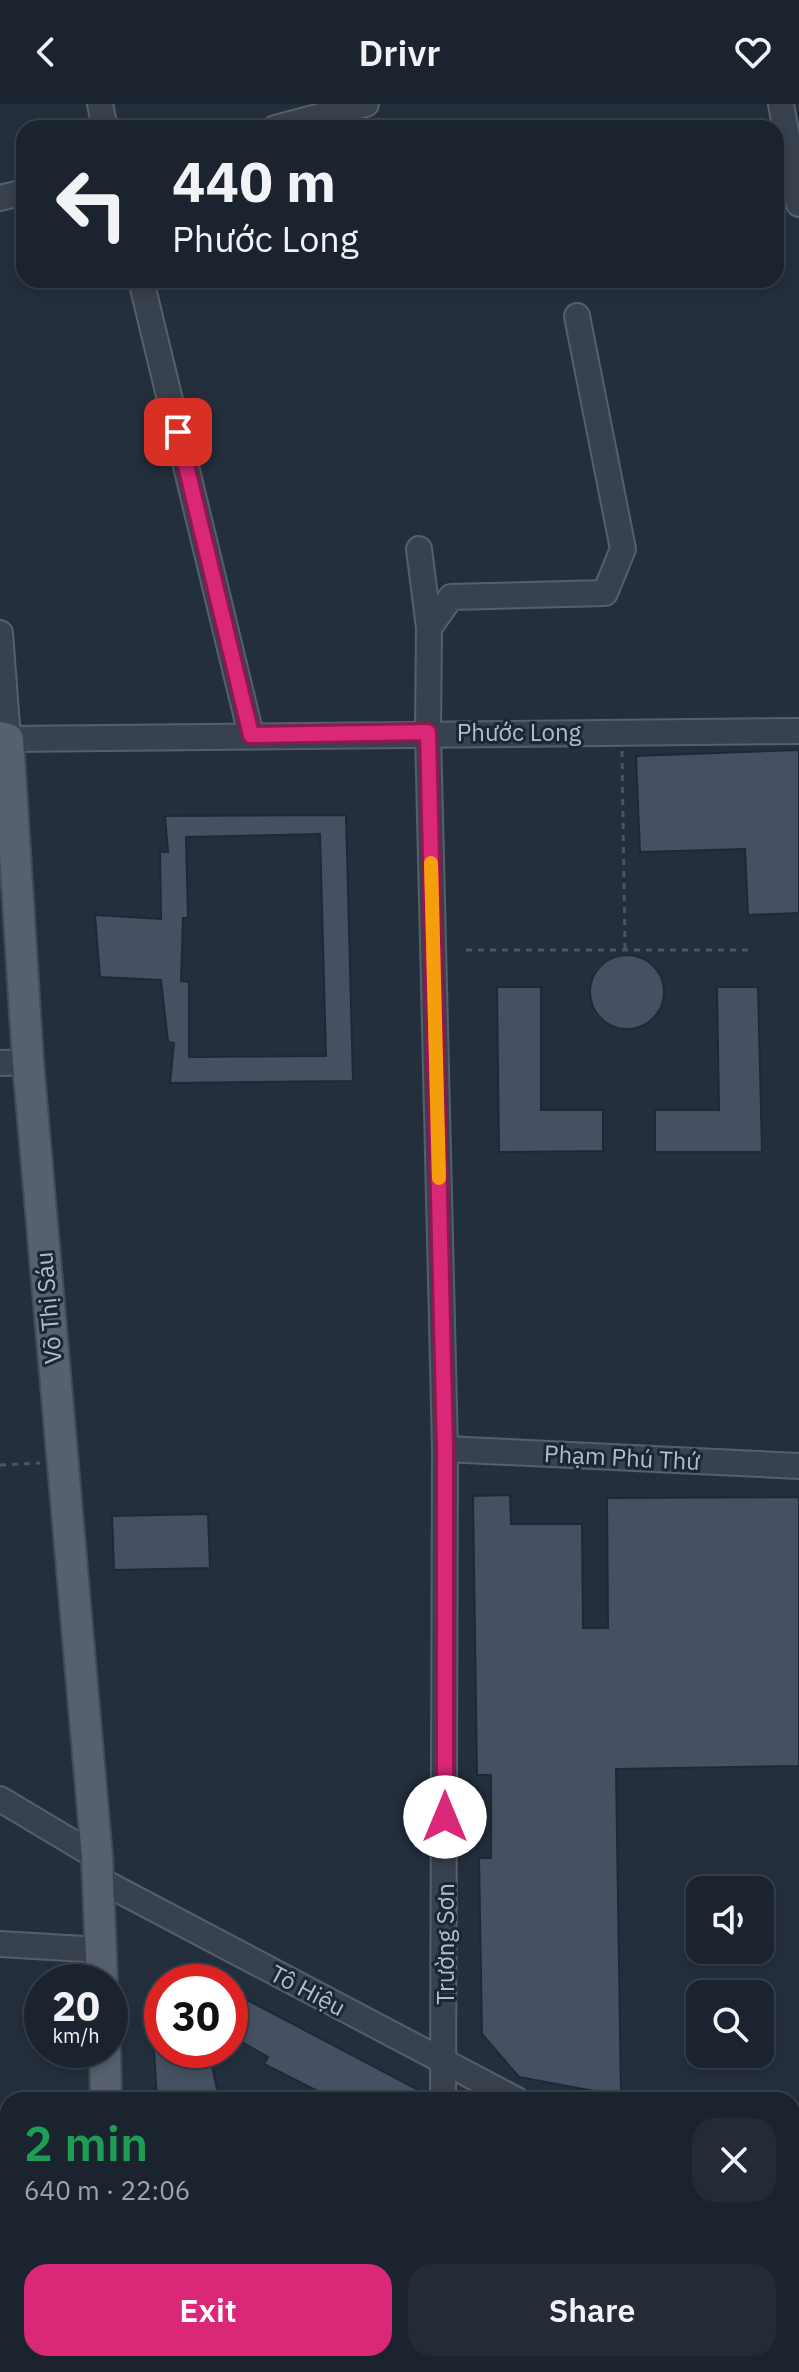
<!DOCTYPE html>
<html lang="en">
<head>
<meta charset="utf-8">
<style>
  :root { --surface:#1b232e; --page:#242b36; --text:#f1f3f6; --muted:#a0a4aa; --line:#39404a; --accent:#db2777 }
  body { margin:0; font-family:"IBM Plex Sans",sans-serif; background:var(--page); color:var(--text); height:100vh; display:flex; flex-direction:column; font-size:30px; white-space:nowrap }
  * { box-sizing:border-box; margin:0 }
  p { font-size:26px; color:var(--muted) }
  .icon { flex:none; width:44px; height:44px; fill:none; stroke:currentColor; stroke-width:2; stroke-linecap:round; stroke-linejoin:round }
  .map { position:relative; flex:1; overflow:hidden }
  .drawer { position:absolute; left:0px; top:1988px; width:800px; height:280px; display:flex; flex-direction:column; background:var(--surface); border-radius:24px 24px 0 0; box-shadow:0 4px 12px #0003,0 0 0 2px var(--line) }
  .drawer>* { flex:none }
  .top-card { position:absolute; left:16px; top:16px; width:768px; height:168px; border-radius:24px; box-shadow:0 4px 12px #0003,0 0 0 2px var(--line); background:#1b232e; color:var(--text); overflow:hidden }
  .fabs { position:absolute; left:686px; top:1772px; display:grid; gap:16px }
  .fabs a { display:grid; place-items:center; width:88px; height:88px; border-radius:16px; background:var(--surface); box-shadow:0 4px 12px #0003,0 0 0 2px var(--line); font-size:40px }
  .speed { position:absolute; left:24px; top:1860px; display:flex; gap:16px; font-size:40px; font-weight:700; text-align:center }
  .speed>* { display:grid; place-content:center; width:104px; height:104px; border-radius:50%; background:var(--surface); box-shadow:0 4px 12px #0003,0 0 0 2px var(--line); line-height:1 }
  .speed small { font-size:20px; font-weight:400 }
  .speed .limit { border:12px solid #d22; background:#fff; color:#111 }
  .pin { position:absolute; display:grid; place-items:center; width:68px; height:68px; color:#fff; margin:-34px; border-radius:16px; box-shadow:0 4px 12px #0006 }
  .me { position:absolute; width:88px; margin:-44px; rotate:0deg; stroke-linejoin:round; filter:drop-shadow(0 0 6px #0008) }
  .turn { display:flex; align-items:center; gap:28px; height:168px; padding:0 24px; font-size:36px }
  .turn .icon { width:104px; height:104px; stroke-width:2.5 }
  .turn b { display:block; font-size:56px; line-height:68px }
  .round { display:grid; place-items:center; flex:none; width:84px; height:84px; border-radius:24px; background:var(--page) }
  .headline { display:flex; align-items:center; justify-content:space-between; height:136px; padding:0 24px }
  h1 { font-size:48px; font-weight:600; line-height:60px; color:#1e9e55 }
  .button { display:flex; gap:16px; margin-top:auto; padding:16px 24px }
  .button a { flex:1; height:92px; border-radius:24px; background:var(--accent); color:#fff; font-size:32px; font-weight:600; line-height:92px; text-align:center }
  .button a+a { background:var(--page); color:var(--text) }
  header { display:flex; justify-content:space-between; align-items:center; height:104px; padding:0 24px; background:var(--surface); font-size:36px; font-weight:600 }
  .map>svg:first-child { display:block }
</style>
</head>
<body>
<header><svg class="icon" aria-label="back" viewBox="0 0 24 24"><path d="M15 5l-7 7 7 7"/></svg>Drivr<svg class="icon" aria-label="heart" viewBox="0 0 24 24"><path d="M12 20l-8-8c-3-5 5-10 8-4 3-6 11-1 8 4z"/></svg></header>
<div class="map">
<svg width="799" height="2268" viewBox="0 0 799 2268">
  <rect width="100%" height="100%" fill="#242f3e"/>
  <g fill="#455162" stroke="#1f2835" stroke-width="2" fill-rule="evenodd">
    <path d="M799 646V809L748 811 745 745 640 748 636 652Z"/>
    <path d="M346 711 353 977 170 979 174 939 168 938 161 876 100 873 95 811 161 815 160 748H168L165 712ZM320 730 326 952 189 953V878L181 877 183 814H188L186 733Z"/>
    <circle cx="627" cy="888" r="37"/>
    <path d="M497 883H541V1006H603V1047L499 1048Z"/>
    <path d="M717 883H758L762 1048H655V1006H719Z"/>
    <path d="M510 1391 511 1420H582L583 1524H608L607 1394 799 1393V1662L616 1665 621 1992 519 1973 482 1930 479 1754H491V1671H477L473 1392Z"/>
    <path d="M208 1410 210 1464 114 1466 112 1412Z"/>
    <path d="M187 1862 215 1878H166Z"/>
    <path d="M230 1887 428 1991V1996H335L264 1960 268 1953 230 1931Z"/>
    <path d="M154 1946H209L219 1996H157Z"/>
  </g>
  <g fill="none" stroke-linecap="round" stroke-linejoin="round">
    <g stroke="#565f6c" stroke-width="28">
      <g id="minor">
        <path d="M100 0 105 24"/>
        <path d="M781 0 799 100"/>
        <path d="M275 24 366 0"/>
        <path d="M0 94 24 88"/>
        <path d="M141 176 251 631"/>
        <path d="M419 445 429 524 428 628 445 1345 443 1996"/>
        <path d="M429 524 451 493 605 489 623 445 577 212"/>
        <path d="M0 529 8 635 799 627"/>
        <path d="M0 959 28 958"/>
        <path d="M445 1345 799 1362"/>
        <path d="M0 1695 97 1753"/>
        <path d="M98 1775 517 1996"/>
        <path d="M0 1840 101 1846"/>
        <path d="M792 2141 799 2145"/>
        <path d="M321 2260 338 2268"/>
        <path d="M417 2268 419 2260"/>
      </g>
    </g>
    <g stroke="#414a57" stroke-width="34">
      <g id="major">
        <path d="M0 633 8 635 28 958 97 1753 102 1878"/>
        <path d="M105 1946 106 1996"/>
        <path d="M22 2268 27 2260"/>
      </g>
    </g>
    <g stroke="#44595c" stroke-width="3" stroke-dasharray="6 6" stroke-linecap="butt">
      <path d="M622 647 625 846"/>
      <path d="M466 846H752"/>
      <path d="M0 1361 40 1359"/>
    </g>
    <use href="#minor" stroke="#38414e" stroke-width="24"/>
    <use href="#major" stroke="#56606e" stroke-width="30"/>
  </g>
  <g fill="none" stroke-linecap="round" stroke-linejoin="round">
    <g stroke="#8e194d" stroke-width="20">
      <path id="route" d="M178 328 251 631 428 628 445 1345V1713"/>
    </g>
    <use href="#route" stroke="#db2777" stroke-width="14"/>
    <path stroke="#f59e0b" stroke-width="14" d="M431 759 439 1074"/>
  </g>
  <g text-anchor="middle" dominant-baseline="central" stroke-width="6" stroke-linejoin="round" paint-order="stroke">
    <g font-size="24" fill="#b4bcc9" stroke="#1d2633">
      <text x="519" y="628">Phước Long</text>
      <text transform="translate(48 1204) rotate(-95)">Võ Thị Sáu</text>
      <text transform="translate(622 1353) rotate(3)">Phạm Phú Thứ</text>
      <text transform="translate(445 1840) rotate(-90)">Trường Sơn</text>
      <text transform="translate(308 1886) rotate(28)">Tô Hiệu</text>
    </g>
  </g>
</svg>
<div class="fabs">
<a><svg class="icon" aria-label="sound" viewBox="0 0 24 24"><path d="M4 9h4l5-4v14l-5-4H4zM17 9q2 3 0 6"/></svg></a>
<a><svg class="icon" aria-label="search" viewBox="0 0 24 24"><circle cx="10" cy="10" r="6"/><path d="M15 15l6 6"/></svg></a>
</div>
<div class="speed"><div>20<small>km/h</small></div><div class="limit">30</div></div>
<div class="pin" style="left:178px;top:328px;background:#d93025"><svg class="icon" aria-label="arrive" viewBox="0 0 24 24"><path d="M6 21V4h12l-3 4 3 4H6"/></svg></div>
<svg class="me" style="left:445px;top:1713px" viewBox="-20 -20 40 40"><circle r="19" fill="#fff"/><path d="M0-13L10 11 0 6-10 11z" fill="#db2777"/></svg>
<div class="top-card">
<div class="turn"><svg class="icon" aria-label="left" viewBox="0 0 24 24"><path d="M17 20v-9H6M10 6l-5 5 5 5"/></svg><div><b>440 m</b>Phước Long</div></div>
</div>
<section class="drawer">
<div class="headline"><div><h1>2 min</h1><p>640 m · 22:06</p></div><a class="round"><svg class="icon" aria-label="close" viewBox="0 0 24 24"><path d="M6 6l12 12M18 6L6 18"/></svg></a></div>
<div class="button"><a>Exit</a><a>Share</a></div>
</section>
</div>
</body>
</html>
